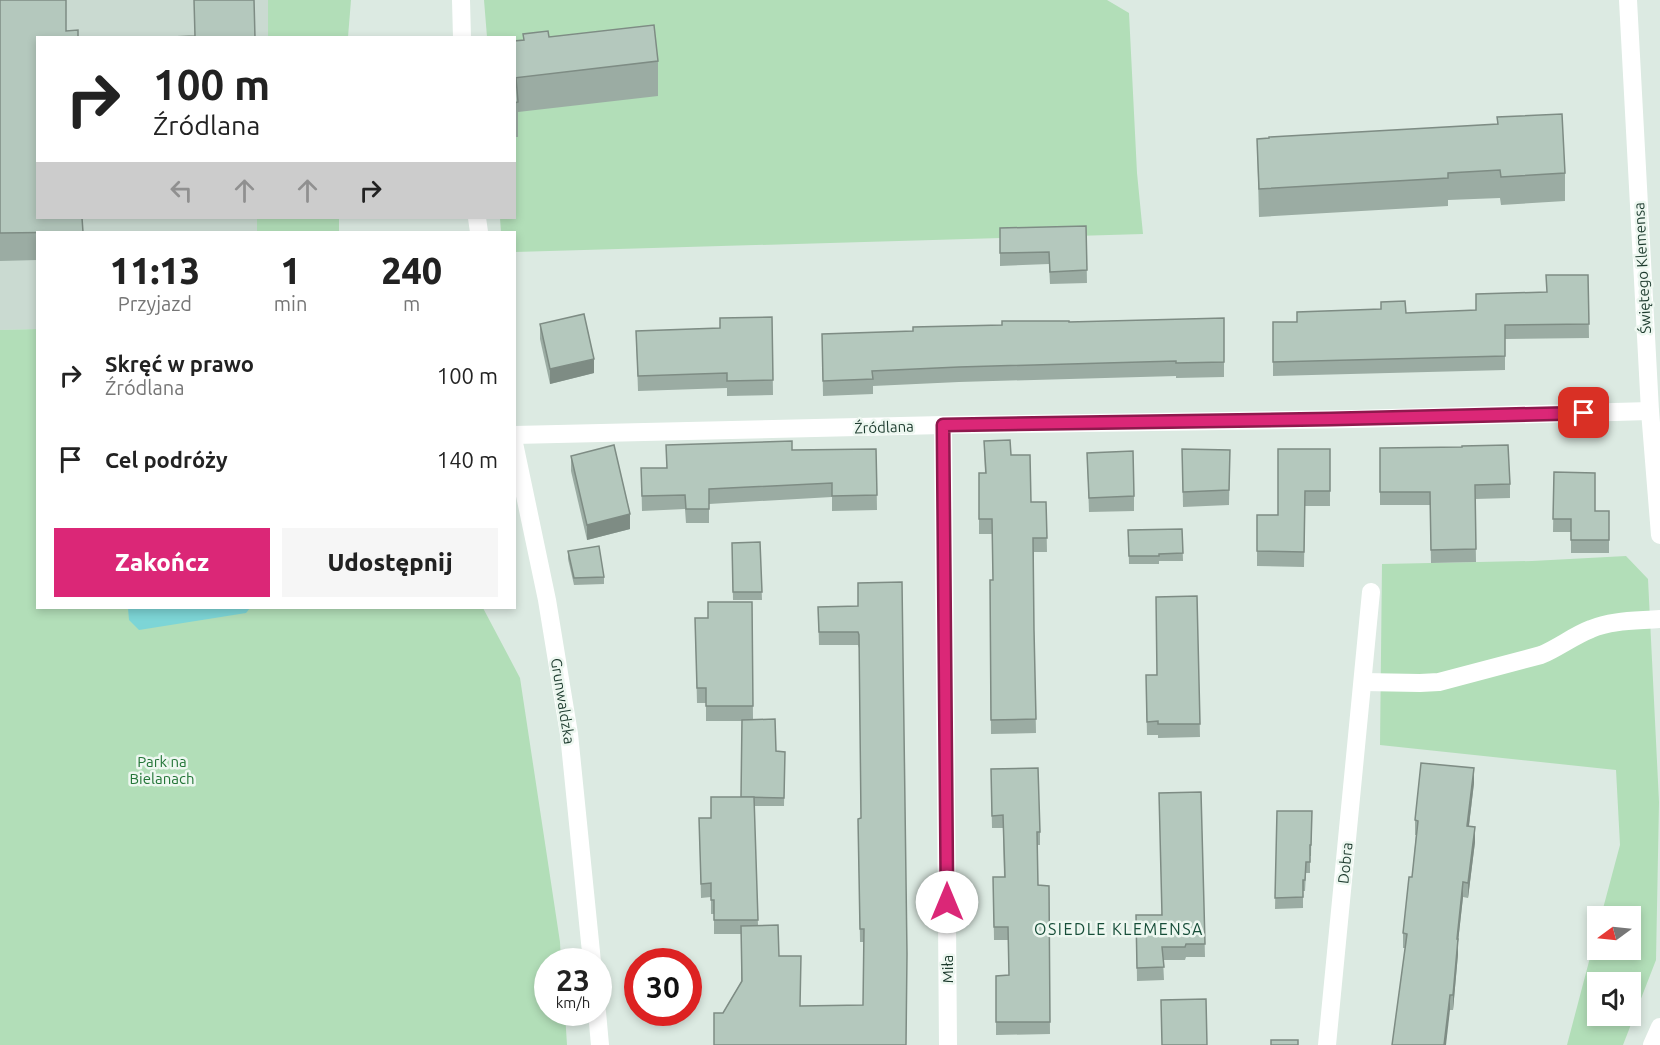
<!DOCTYPE html>
<html lang="pl">
<head>
<meta charset="utf-8">
<style>
  :root { --surface:#fff; --page:#f6f6f6; --text:#222; --muted:#767676; --accent:#db2777 }
  body { margin:0; font-family:Ubuntu,sans-serif; background:var(--page); color:var(--text); height:100vh; display:flex; flex-direction:column; font-size:22px; white-space:nowrap }
  * { box-sizing:border-box; margin:0 }
  p { font-size:20px; color:var(--muted) }
  .icon { flex:none; width:33px; height:33px; fill:none; stroke:currentColor; stroke-width:2; stroke-linecap:round; stroke-linejoin:round }
  .map { position:relative; flex:1; overflow:hidden }
  .details { position:absolute; left:36px; top:231px; width:480px; height:378px; display:flex; flex-direction:column; background:var(--surface); border-radius:0px; box-shadow:0 3px 9px #0003 }
  .details>* { flex:none }
  .banner { position:absolute; left:36px; top:36px; width:480px; height:183px; border-radius:0px; box-shadow:0 3px 9px #0003; background:#fff; color:var(--text); overflow:hidden }
  .needle { width:39px; rotate:255deg }
  .buttons { position:absolute; left:1587px; top:906px; display:grid; gap:12px }
  .buttons a { display:grid; place-items:center; width:54px; height:54px; border-radius:0px; background:var(--surface); box-shadow:0 3px 9px #0003; font-size:30px }
  .speed { position:absolute; left:534px; top:948px; display:flex; gap:12px; font-size:30px; font-weight:700; text-align:center }
  .speed>* { display:grid; place-content:center; width:78px; height:78px; border-radius:50%; background:var(--surface); box-shadow:0 3px 9px #0003; line-height:1 }
  .speed small { font-size:15px; font-weight:400 }
  .speed .limit { border:9px solid #d22; background:#fff; color:#111 }
  .pin { position:absolute; display:grid; place-items:center; width:51px; height:51px; color:#fff; margin:-26px; border-radius:12px; box-shadow:0 3px 9px #0006 }
  .me { position:absolute; width:66px; margin:-33px; rotate:0deg; stroke-linejoin:round; filter:drop-shadow(0 0 4px #0008) }
  .turn { display:flex; align-items:center; gap:21px; height:126px; padding:0 18px; font-size:27px }
  .turn .icon { width:78px; height:78px; stroke-width:2.5 }
  .turn b { display:block; font-size:42px; line-height:51px }
  .lanes { display:flex; align-items:center; height:57px; padding:0 18px; background:#0003; justify-content:center; gap:30px; direction:ltr }
  .lanes .off { opacity:.35 }
  .eta { display:flex; justify-content:space-evenly; align-items:center; height:102px; text-align:center }
  .eta b { font-size:36px; font-weight:800; line-height:42px }
  .button { display:flex; gap:12px; margin-top:auto; padding:12px 18px }
  .button a { flex:1; height:69px; border-radius:0px; background:var(--accent); color:#fff; font-size:24px; font-weight:800; line-height:69px; text-align:center }
  .button a+a { background:var(--page); color:var(--text) }
  ul { padding:0; list-style:none }
  li { display:flex; align-items:center; gap:18px; height:84px; padding:0 18px }
  li div { flex:1 }
  li b { display:block; font-size:22px }
  li em { font-style:normal }
  .map>svg:first-child { display:block }
</style>
</head>
<body>
<div class="map">
<svg width="1660" height="1045" viewBox="0 0 1660 1045">
  <rect width="100%" height="100%" fill="#dceae2"/>
  <path fill="#cadad1" d="M0 0H268V37L38 38V218H257V232H38L37 329 0 330Z"/>
  <g fill="#b2deb8" fill-rule="evenodd">
    <path d="M268 0H351L348 37H268Z"/>
    <path d="M484 0H1107L1129 13 1137 173 1143 234 515 252 514 232H501L500 218H514V38L487 37Z"/>
    <rect x="257" y="218" width="82" height="14"/>
    <path d="M37 329 38 608H483L520 678 560 942 561 961 548 962V1012L565 1013 567 1045H0V330Z"/>
    <path d="M1626 556 1648 579 1659 802 1656 960 1623 1045H1567L1597 931 1598 950H1630V916H1601L1620 845 1616 770 1380 745 1382 564 1532 561ZM1598 982H1630V1016H1598Z"/>
  </g>
  <path fill="#7dd5d6" d="M128 608H250L246 613 139 630 129 620Z"/>
  <g fill="none" stroke-linecap="round" stroke-linejoin="round">
    <g stroke="#fff" stroke-width="18">
      <path d="M461 0 462 38"/>
      <path d="M1628 0 1650 411 1660 535"/>
      <path d="M477 218 479 232"/>
      <path d="M943 425 948 1045"/>
      <path d="M514 435 943 425 1354 419 1650 411"/>
      <path d="M514 443 547 600 569 734 592 962"/>
      <path d="M1363 682 1420 683 1439 682 1541 655C1558 648 1573 636 1591 629 1612 620 1637 621 1660 619"/>
      <path d="M597 1012 600 1045"/>
      <path d="M1327 1045 1371 592"/>
      <path d="M1652 1045 1660 1027"/>
    </g>
  </g>
  <g fill="#9baca3">
    <path d="M0 0 38 232V260L0 261Z"/>
    <path d="M523 34 549 37 658 61V96L518 112V137H514V41L523 40Z"/>
    <path d="M1497 117 1565 173V201L1501 205 1500 198 1448 200V206L1259 217 1257 139 1497 124Z"/>
    <path d="M1086 226 1087 283 1050 284 1049 264 1000 266V228Z"/>
    <path d="M1588 275 1589 338 1505 339V370L1273 376V322H1297L1406 313 1476 310 1546 292Z"/>
    <path d="M772 317 773 395 727 396V388L638 391 636 331 720 328Z"/>
    <path d="M1224 318V377L1176 378V376L959 382 873 386V394L823 396 822 334 913 331 1069 322Z"/>
    <path d="M540 324 594 373 550 384 540 339Z"/>
    <path d="M984 441 1011 455 1031 502H1046L1047 552H1034V630L1036 733 991 734 990 580H993L992 534H979V473H985Z"/>
    <path d="M666 445 792 450 876 449 877 510 832 511V497L709 504V523H686L685 509 642 511 641 468H667Z"/>
    <path d="M1380 448 1510 484V498L1475 499 1476 562 1431 563 1430 505H1380Z"/>
    <path d="M1182 449 1230 450 1229 505 1183 507Z"/>
    <path d="M1330 449V506H1305L1304 567 1257 566V515H1278Z"/>
    <path d="M1087 453 1134 496V511L1089 512Z"/>
    <path d="M571 456 630 529 587 540 571 471Z"/>
    <path d="M1554 472 1595 511H1609V553H1571V532H1553Z"/>
    <path d="M1182 529 1183 561H1159V564H1129L1128 530Z"/>
    <path d="M760 542 762 600H733L732 543Z"/>
    <path d="M568 551 604 577V584L574 585 568 559Z"/>
    <path d="M1197 596 1200 737 1158 738V735H1147L1146 689 1157 675Z"/>
    <path d="M752 602 753 719 776 751 785 752 784 806H754L758 925 779 956 800 1006 863 1005 864 942H860L858 819 861 818 859 648 858 645H819L818 607 858 606 906 1045 723 1013 741 982V934H714V914H711V897L701 898 699 818H711L741 797 742 721H706V703H697L695 618H708Z"/>
    <path d="M991 782 1040 832V845H1037L1038 885 1049 886 1050 1034 996 1035V976L1009 975 1008 940H994L993 877H1004L1003 828H992Z"/>
    <path d="M1474 783 1469 826 1475 842 1468 898 1463 897 1458 942V954L1453 1010H1450L1405 948H1403V933L1412 877 1416 835H1415V820Z"/>
    <path d="M1201 792 1205 957H1186L1185 960H1163L1164 980 1137 981 1136 915H1161Z"/>
    <path d="M1277 811H1312L1311 856H1310V873H1306L1305 891H1303V908L1275 909Z"/>
  </g>
  <g fill="#7e8c84">
    <path d="M594 359V373L550 384V369Z"/>
    <path d="M630 514V529L587 540V525Z"/>
    <path d="M1474 768V783L1467 841V826Z"/>
    <path d="M1475 827V842L1468 898V883Z"/>
    <path d="M1463 882V897L1458 942V954L1453 1010V995L1457 939Z"/>
    <path d="M1450 995V1010L1446 1045H1444Z"/>
  </g>
  <g fill="#b4c8bd" stroke="#7e8c84" stroke-width="1.5">
    <path d="M0 0H66V31L78 30V38H38V218H82L83 232 0 233Z"/>
    <path d="M194 0H254L255 38H147L195 36Z"/>
    <path d="M654 25 658 61 514 78V41L524 40 523 34 548 31 549 37Z"/>
    <path d="M514 78H516L518 102 514 103Z"/>
    <path d="M1562 114 1565 173 1501 177 1500 170 1448 173V178L1259 189 1257 139 1269 138V137L1498 124 1497 117Z"/>
    <path d="M1086 226 1087 270 1050 272 1049 252 1000 253V228Z"/>
    <path d="M1546 275H1588L1589 324 1505 325V356L1273 362V322H1297V312L1381 309V302L1405 301 1406 313 1476 310V294L1547 292Z"/>
    <path d="M584 314 594 359 550 369 540 324Z"/>
    <path d="M772 317 773 380 727 381V373L638 376 636 331 720 328V318Z"/>
    <path d="M1224 318V362L1176 363V361L959 367 872 371 873 379 823 381 822 334 913 331V327L1002 325V321H1069V322Z"/>
    <path d="M1010 440 1011 455H1030L1031 502H1046L1047 538H1033L1034 630 1036 719 991 720 990 580H993L992 519H979V473H986L984 441Z"/>
    <path d="M792 441V450L876 449 877 495 832 496V483L709 489V509H686L685 495 642 496 641 468H667L666 445Z"/>
    <path d="M614 445 630 514 587 525 571 456Z"/>
    <path d="M1508 445 1510 484 1475 485 1476 549 1431 550 1430 492H1380V448L1462 447V446Z"/>
    <path d="M1182 449 1230 450 1229 490 1183 492Z"/>
    <path d="M1278 449H1330V491H1305L1304 552 1257 551V515H1278Z"/>
    <path d="M1133 451 1134 496 1089 498 1087 453Z"/>
    <path d="M1554 472 1595 473V511H1609V540H1571V519H1553Z"/>
    <path d="M1182 529 1183 553 1159 554V556H1129L1128 530Z"/>
    <path d="M760 542 762 592H733L732 543Z"/>
    <path d="M599 546 604 577 574 578 568 551Z"/>
    <path d="M902 582 907 954 906 1045H714V1013H723L742 981 741 926 778 925 779 956H801L800 1006 863 1005 864 929H860L858 819 861 818 859 635 858 632H819L818 607 858 606V583Z"/>
    <path d="M1197 596 1200 724H1158V721L1147 722 1146 675H1157L1156 597Z"/>
    <path d="M708 602H752L753 706H706V688H697L695 618H708Z"/>
    <path d="M775 719 776 751 785 752 784 798 741 797 742 720Z"/>
    <path d="M1421 763 1474 768 1467 826 1475 827 1468 883 1463 882 1457 939H1458L1453 995H1450L1444 1045H1392L1407 934 1403 933 1409 877H1412L1418 821 1415 820Z"/>
    <path d="M1038 768 1040 832H1037L1038 885 1049 886 1050 1022H996V976L1009 975 1008 927H994L993 877H1005L1003 815 992 816 991 769Z"/>
    <path d="M1201 792 1205 944H1186L1185 947H1162L1164 967 1137 968 1136 915H1162L1159 793Z"/>
    <path d="M711 797H754L758 920H714V900H711V883L701 884 699 818H711Z"/>
    <path d="M1277 811H1312L1311 845H1310V862H1306L1305 880H1303V897L1275 898Z"/>
    <path d="M1206 999 1207 1045H1162L1161 1000Z"/>
    <rect x="1271" y="1040" width="27" height="5"/>
  </g>
  <g fill="none" stroke-linecap="round" stroke-linejoin="round">
    <g stroke="#8e194d" stroke-width="15">
      <path id="route" d="M947 902 943 425 1331 419 1584 413"/>
    </g>
    <use href="#route" stroke="#db2777" stroke-width="10"/>
  </g>
  <g text-anchor="middle" dominant-baseline="central" stroke-width="5" stroke-linejoin="round" paint-order="stroke">
    <g font-size="15" fill="#1d3b2e" stroke="#edf7f0">
      <text transform="translate(1642 268) rotate(-93)">Świętego Klemensa</text>
      <text transform="translate(884 427) rotate(-2)">Źródlana</text>
      <text transform="translate(563 701) rotate(81)">Grunwaldzka</text>
      <text transform="translate(1345 863) rotate(-84)">Dobra</text>
      <text transform="translate(947 969) rotate(-90)">Miła</text>
    </g>
    <g font-size="15" fill="#237537" stroke="#edf7f0">
      <text x="162" y="761">Park na<tspan x="162" dy="17">Bielanach</tspan></text>
    </g>
    <g font-size="16" letter-spacing="1.5" fill="#174e39" stroke="#edf7f0">
      <text x="1119" y="929">OSIEDLE KLEMENSA</text>
    </g>
  </g>
</svg>
<div class="buttons">
<a><svg class="needle" viewBox="-14 -14 28 28"><path d="M0-13l5 13h-10z" fill="#e53935"/><path d="M0 13l5-13h-10z" fill="#767676"/></svg></a>
<a><svg class="icon" aria-label="sound" viewBox="0 0 24 24"><path d="M4 9h4l5-4v14l-5-4H4zM17 9q2 3 0 6"/></svg></a>
</div>
<div class="speed"><div>23<small>km/h</small></div><div class="limit">30</div></div>
<div class="pin" style="left:1584px;top:413px;background:#d93025"><svg class="icon" aria-label="arrive" viewBox="0 0 24 24"><path d="M6 21V4h12l-3 4 3 4H6"/></svg></div>
<svg class="me" style="left:947px;top:902px" viewBox="-20 -20 40 40"><circle r="19" fill="#fff"/><path d="M0-13L10 11 0 6-10 11z" fill="#db2777"/></svg>
<div class="banner">
<div class="turn"><svg class="icon" aria-label="right" viewBox="0 0 24 24"><path d="M7 20v-9h11M14 6l5 5-5 5"/></svg><div><b>100 m</b>Źródlana</div></div>
<div class="lanes"><svg class="icon off" aria-label="left" viewBox="0 0 24 24"><path d="M17 20v-9H6M10 6l-5 5 5 5"/></svg><svg class="icon off" aria-label="ahead" viewBox="0 0 24 24"><path d="M12 20V5M6 11l6-6 6 6"/></svg><svg class="icon off" aria-label="ahead" viewBox="0 0 24 24"><path d="M12 20V5M6 11l6-6 6 6"/></svg><svg class="icon" aria-label="right" viewBox="0 0 24 24"><path d="M7 20v-9h11M14 6l5 5-5 5"/></svg></div>
</div>
<section class="details">
<div class="eta">
<div><b>11:13</b><p>Przyjazd</p></div>
<div><b>1</b><p>min</p></div>
<div><b>240</b><p>m</p></div>
</div>
<ul>
<li><svg class="icon" aria-label="right" viewBox="0 0 24 24"><path d="M7 20v-9h11M14 6l5 5-5 5"/></svg><div><b>Skręć w prawo</b><p>Źródlana</p></div><em>100 m</em></li>
<li><svg class="icon" aria-label="arrive" viewBox="0 0 24 24"><path d="M6 21V4h12l-3 4 3 4H6"/></svg><div><b>Cel podróży</b></div><em>140 m</em></li>
</ul>
<div class="button"><a>Zakończ</a><a>Udostępnij</a></div>
</section>
</div>
</body>
</html>
